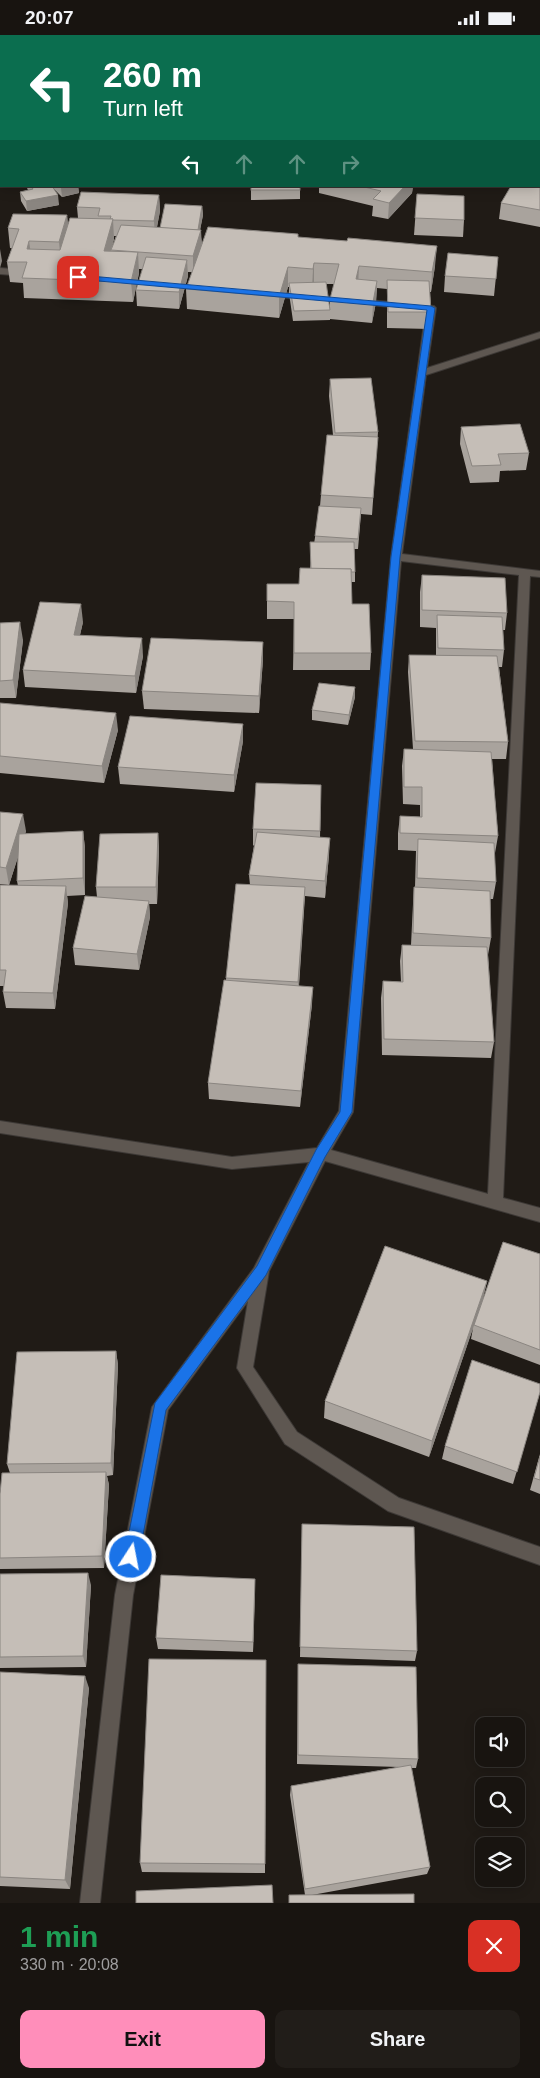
<!DOCTYPE html>
<html lang="en">
<head>
<meta charset="utf-8">
<style>
  :root { --surface:#181410; --page:#211d19; --text:#f1f3f6; --muted:#9f9e9f; --line:#363330; --accent:#ff8eba }
  body { margin:0; font-family:Helvetica,sans-serif; background:var(--page); color:var(--text); height:100vh; display:flex; flex-direction:column; font-size:19px; white-space:nowrap }
  * { box-sizing:border-box; margin:0 }
  p { font-size:16px; color:var(--muted) }
  .icon { flex:none; width:28px; height:28px; fill:none; stroke:currentColor; stroke-width:2; stroke-linecap:round; stroke-linejoin:round }
  .map { position:relative; height:1868px; overflow:hidden }
  .panel { display:flex; flex-direction:column; background:var(--surface); flex:1 }
  .panel>* { flex:none }
  .top-card { position:absolute; left:0px; top:0px; width:540px; height:152px; box-shadow:0 2px 12px #0003,0 0 0 1px var(--line); background:#0b6e4f; color:#fff; overflow:hidden }
  .buttons { position:absolute; left:475px; top:1682px; display:grid; gap:10px }
  .buttons a { display:grid; place-items:center; width:50px; height:50px; border-radius:10px; background:var(--surface); box-shadow:0 2px 12px #0003,0 0 0 1px var(--line); font-size:25px }
  .pin { position:absolute; display:grid; place-items:center; width:42px; height:42px; color:#fff; margin:-21px; border-radius:10px; box-shadow:0 2px 8px #0006 }
  .me { position:absolute; width:55px; margin:-28px; rotate:11deg; stroke-linejoin:round; filter:drop-shadow(0 0 4px #0008) }
  .turn { display:flex; align-items:center; gap:18px; height:105px; padding:0 20px; font-size:22px }
  .turn .icon { width:65px; height:65px; stroke-width:2.5 }
  .turn b { display:block; font-size:35px; line-height:42px }
  .lanes { display:flex; align-items:center; height:48px; padding:0 20px; background:#0003; justify-content:center; gap:25px; direction:ltr }
  .lanes .off { opacity:.35 }
  .round { display:grid; place-items:center; flex:none; width:52px; height:52px; border-radius:10px; background:var(--page) }
  .overview { display:flex; align-items:center; justify-content:space-between; height:85px; padding:0 20px }
  h1 { font-size:30px; font-weight:700; line-height:38px; color:#1e9e55 }
  .button { display:flex; gap:10px; margin-top:auto; padding:10px 20px }
  .button a { flex:1; height:58px; border-radius:10px; background:var(--accent); color:#111; font-size:20px; font-weight:700; line-height:58px; text-align:center }
  .button a+a { background:var(--page); color:var(--text) }
  .status { display:flex; justify-content:space-between; align-items:center; height:35px; padding:0 25px; background:var(--surface); direction:ltr }
  .status svg { height:14px; fill:currentColor }
  .map>svg:first-child { display:block }
</style>
</head>
<body>
<div class="status"><b>20:07</b><svg viewBox="0 0 49 12"><path d="M0 12V9h3v3zM5 12V6h3v6zM10 12V3h3v9zM15 12V0h3v12zM26 1h20v11H26zM47 4h2v5h-2z"/></svg></div>
<div class="map">
<svg width="540" height="1868" viewBox="0 0 540 1868">
  <rect width="100%" height="100%" fill="#201b16"/>
  <g fill="none" stroke-linecap="round" stroke-linejoin="round">
    <g stroke="#3d3936" stroke-width="2">
      <g id="minor">
        <path d="M0 233 25 235 29 238 25 241 0 239Z"/>
        <path d="M269 256 434 271 436 273 427 333 540 297V303L426 340 402 519 540 536V542L530 541 503 1163 540 1173V1187L325 1126 269 1236 253 1332 297 1397 399 1463 540 1512V1530L388 1476 285 1409 237 1333 248 1266 168 1375 133 1560 100 1868H80L115 1560 152 1372 254 1233 309 1127 232 1134 0 1098V1086L232 1122 317 1113 339 1076 391 522 426 275 266 261V257ZM401 526 519 540 488 1159 331 1115 353 1077Z"/>
      </g>
    </g>
    <use href="#minor" fill="#5e5751" fill-rule="evenodd"/>
  </g>
  <g fill="#a9a39d" fill-rule="evenodd">
    <path d="M44 0H127L129 1H46Z"/>
    <path d="M539 63 540 65V109H539Z"/>
    <path d="M540 143V192L499 184 501 168Z"/>
    <path d="M26 151H78L79 158 62 162 53 153 59 170 27 176 21 166 20 157 28 155Z"/>
    <path d="M251 151H300V164L251 165Z"/>
    <path d="M319 151H413L412 158 388 184 372 181 373 171 319 158Z"/>
    <path d="M417 159 464 185 463 202 414 200Z"/>
    <path d="M159 160 160 176 157 192 160 193 202 171 203 180 200 195 202 209 298 199V202L435 231 431 257H430L431 277 430 294 387 293V254L377 253 376 267 372 288 330 284V264L334 249H326L330 275V285L293 286 289 258V252H288L279 283 187 274 186 254 192 237H188V241L179 274 137 271 136 255 143 234H139V238L133 267 24 263 23 248 10 247 7 227 12 213H10L8 193 67 180 68 191 78 183 77 172ZM114 201H116L112 212 114 204Z"/>
    <path d="M498 222 494 261 444 257 445 241Z"/>
    <path d="M330 344 378 397 372 480 361 479 358 514H354L355 537V547H351L352 569 371 618 370 635H293L294 584H267V566L299 549 310 534 320 471 321 460 333 400 329 361Z"/>
    <path d="M461 392 529 418 526 435 500 436 499 447 470 448 460 409Z"/>
    <path d="M422 540 507 578 505 595H503L504 615 502 632H499L508 707 506 724H492L498 801 495 818H494L496 847 493 864H490L491 903 488 920 494 1007 491 1023 382 1020 381 963 383 946 401 947 400 926 402 910H411L413 869 414 852H415L416 816 398 815V798L400 781 420 782V770L403 769 402 731 404 714H413L408 637 409 620H436V593L420 592V557Z"/>
    <path d="M83 587 80 600 143 621 136 658 25 652 23 635Z"/>
    <path d="M0 588 23 605 16 663H0Z"/>
    <path d="M263 624 259 678 144 674 142 656Z"/>
    <path d="M355 652V662L348 690 312 685V675Z"/>
    <path d="M0 668 118 695 104 748 0 738Z"/>
    <path d="M243 689V706L234 757 120 749 118 732Z"/>
    <path d="M321 750 320 803 329 820 325 863 305 861 299 951 312 969 300 1072 209 1064 208 1048 226 945 236 849 250 850 249 840 254 811 253 810V794Z"/>
    <path d="M0 777 26 796 25 799 83 796 85 813V860L67 861 68 868 55 974 6 973 3 957 4 951H0V850L18 851 17 846 18 822 9 850 0 849Z"/>
    <path d="M158 798 159 815 157 869H149L150 882 139 935 75 930 73 913 97 862 96 852Z"/>
    <path d="M540 1219V1330L471 1304 473 1293 429 1422 324 1383 325 1366 487 1246 483 1263Z"/>
    <path d="M116 1316 118 1330 113 1440 107 1441 109 1450 104 1533 0 1534V1459L10 1438 7 1429Z"/>
    <path d="M540 1357 513 1449 442 1424 445 1411Z"/>
    <path d="M540 1419V1459L530 1455Z"/>
    <path d="M302 1501 417 1616 415 1626 300 1622Z"/>
    <path d="M0 1539 91 1550 86 1632 0 1633Z"/>
    <path d="M255 1544 253 1617 158 1614 156 1603Z"/>
    <path d="M266 1625 265 1838 142 1837 140 1828Z"/>
    <path d="M298 1629 418 1724 416 1733H411L430 1832 427 1839 312 1860 414 1868H289V1860H305L290 1760 291 1751 399 1732 297 1729Z"/>
    <path d="M0 1637 89 1653 70 1854 0 1851Z"/>
  </g>
  <g fill="#8a8580">
    <path d="M66 151H78L79 158 62 162 61 153Z"/>
    <path d="M405 151H413L412 158 388 184 389 168Z"/>
    <path d="M58 160 59 170 27 176 26 166Z"/>
    <path d="M159 160 160 176 155 202 154 186Z"/>
    <path d="M202 171 203 180 198 205 201 195 202 212 193 237V221Z"/>
    <path d="M67 180 69 201 61 227 59 207Z"/>
    <path d="M113 184 114 204 105 237 104 216Z"/>
    <path d="M29 206 32 226 27 214Z"/>
    <path d="M437 211 435 231 431 257 432 237Z"/>
    <path d="M0 214 2 226 0 233Z"/>
    <path d="M138 217 139 238 133 267 131 247Z"/>
    <path d="M187 225 188 241 179 274V257Z"/>
    <path d="M314 228V248L312 254 313 234Z"/>
    <path d="M359 231 358 252 356 244Z"/>
    <path d="M288 232V252L279 283V262Z"/>
    <path d="M377 246 376 267 372 288 373 267Z"/>
    <path d="M81 569 83 587 76 617 74 600Z"/>
    <path d="M20 587 23 605 16 663 13 645Z"/>
    <path d="M142 603 143 621 136 658 135 641Z"/>
    <path d="M263 607V624L259 678V661Z"/>
    <path d="M355 652V662L348 690 349 680Z"/>
    <path d="M116 678 118 695 104 748 102 731Z"/>
    <path d="M243 689V706L234 757V740Z"/>
    <path d="M23 779 26 796 9 850 6 833Z"/>
    <path d="M83 796 85 813V860L83 843Z"/>
    <path d="M158 798 159 815 157 869 156 852Z"/>
    <path d="M330 803 329 820 325 863V846Z"/>
    <path d="M66 851 68 868 55 974 53 958Z"/>
    <path d="M305 852 304 869 298 964V947Z"/>
    <path d="M149 866 150 882 139 935 137 919Z"/>
    <path d="M313 952 312 969 300 1072 301 1056Z"/>
    <path d="M487 1246 483 1264 429 1422 432 1406Z"/>
    <path d="M116 1316 118 1330 113 1440 111 1428Z"/>
    <path d="M106 1437 109 1450 104 1533 102 1521Z"/>
    <path d="M88 1538 91 1550 86 1632 83 1621Z"/>
    <path d="M255 1544V1556L253 1617V1607Z"/>
    <path d="M85 1641 89 1653 70 1854 65 1845Z"/>
  </g>
  <g fill="#c5beb7" stroke="#8a8580">
    <path d="M68 0H127L129 1H70Z"/>
    <rect x="539" y="74" width="1" height="19"/>
    <path d="M539 143H540V175L501 168 511 151H539Z"/>
    <path d="M31 151H52L58 160 26 166 20 157 33 154Z"/>
    <rect x="251" y="151" width="49" height="4"/>
    <path d="M360 151H405L389 168 373 164 381 156Z"/>
    <path d="M81 157 159 160 154 186 112 185 113 184H110L111 181H98L100 173 77 172Z"/>
    <path d="M417 159 464 161V185L415 183Z"/>
    <path d="M165 169 202 171 198 195 160 193Z"/>
    <path d="M13 179 67 180 59 207 29 206 27 214 60 215 70 183 113 184 104 216 138 217 131 247 22 243 27 227H7L19 194 8 193Z"/>
    <path d="M121 190 201 195 193 221 111 215Z"/>
    <path d="M208 192 298 199V202L347 206 348 203 437 211 432 237 359 231 356 244 377 246 373 267 330 264 339 229 314 228 313 234 288 232 279 262 186 254Z"/>
    <path d="M448 218 498 222 496 244 445 241Z"/>
    <path d="M146 222 187 225 179 257 136 255Z"/>
    <path d="M387 245 429 246 431 277H388Z"/>
    <path d="M326 247 330 275 294 276 289 248Z"/>
    <path d="M371 343 378 397 335 398 330 344Z"/>
    <path d="M520 389 529 418 498 419 501 430 472 431 461 392Z"/>
    <path d="M327 400 378 402 373 463 321 460Z"/>
    <path d="M319 471 361 473 358 504 315 501Z"/>
    <path d="M310 507H354L355 537H351V534H311Z"/>
    <path d="M300 533 351 534 352 569H369L371 618H294V567L267 566V549H299Z"/>
    <path d="M422 540 505 543 507 578 422 575Z"/>
    <path d="M40 567 81 569 74 600 142 603 135 641 23 635Z"/>
    <path d="M437 580 502 582 504 615 438 613Z"/>
    <path d="M20 587 13 645 0 646V588Z"/>
    <path d="M151 603 263 607 259 661 142 656Z"/>
    <path d="M409 620 497 621 508 707 415 706Z"/>
    <path d="M319 648 355 652 349 680 312 675Z"/>
    <path d="M0 668 116 678 102 731 0 721Z"/>
    <path d="M130 681 243 689 234 740 118 732Z"/>
    <path d="M404 714 491 717 498 801 400 798V781L422 782V752H404Z"/>
    <path d="M256 748 321 750 320 796 253 794Z"/>
    <path d="M0 777 23 779 6 833 0 832Z"/>
    <path d="M83 796V843L17 846 19 799Z"/>
    <path d="M257 797 330 803 325 846 249 840Z"/>
    <path d="M158 798 156 852H96L100 799Z"/>
    <path d="M418 804 494 808 496 847 417 843Z"/>
    <path d="M236 849 305 852 298 947 226 943Z"/>
    <path d="M0 850 66 851 53 958 3 957 6 935H0Z"/>
    <path d="M414 852 490 856 491 903 413 898Z"/>
    <path d="M85 861 149 866 137 919 73 913Z"/>
    <path d="M402 910 487 912 494 1007 384 1004 383 946 403 947Z"/>
    <path d="M224 945 313 952 301 1056 208 1048Z"/>
    <path d="M503 1207 540 1219V1315L474 1290Z"/>
    <path d="M385 1211 487 1246 432 1406 325 1366Z"/>
    <path d="M116 1316 111 1428 7 1429 17 1317Z"/>
    <path d="M472 1325 540 1349V1357L517 1437 445 1411Z"/>
    <path d="M540 1421V1445L534 1443Z"/>
    <path d="M106 1437 102 1521 0 1523V1459L2 1438Z"/>
    <path d="M302 1489 414 1492 417 1616 300 1612Z"/>
    <path d="M88 1538 83 1621 0 1622V1539Z"/>
    <path d="M161 1540 255 1544 253 1607 156 1603Z"/>
    <path d="M149 1624 266 1625 265 1829 140 1828Z"/>
    <path d="M298 1629 416 1632 418 1724 298 1720Z"/>
    <path d="M0 1637 85 1641 65 1845 0 1842Z"/>
    <path d="M411 1730 430 1832 305 1854 291 1751Z"/>
    <path d="M272 1850 273 1868H136V1856Z"/>
    <path d="M414 1859V1868H289V1860Z"/>
  </g>
  <path fill="#1a73e8" stroke="#114b97" d="M78 240 431 271 435 273 400 522 352 1077 325 1122 266 1240 166 1375 139 1522 137 1528 131 1530 126 1528 124 1522 155 1368 257 1231 316 1115 340 1077 391 522 427 275 76 244 75 242Z"/>
</svg>
<div class="buttons">
<a><svg class="icon" aria-label="sound" viewBox="0 0 24 24"><path d="M4 9h4l5-4v14l-5-4H4zM17 9q2 3 0 6"/></svg></a>
<a><svg class="icon" aria-label="search" viewBox="0 0 24 24"><circle cx="10" cy="10" r="6"/><path d="M15 15l6 6"/></svg></a>
<a><svg class="icon" aria-label="layers" viewBox="0 0 24 24"><path d="M12 4l9 5-9 5-9-5zM3 14l9 5 9-5"/></svg></a>
</div>
<div class="pin" style="left:78px;top:242px;background:#d93025"><svg class="icon" aria-label="arrive" viewBox="0 0 24 24"><path d="M6 21V4h12l-3 4 3 4H6"/></svg></div>
<svg class="me" style="left:131px;top:1522px" viewBox="-20 -20 40 40"><circle r="17" fill="#1a73e8" stroke="#fff" stroke-width="3"/><path d="M0-11L8 9 0 5-8 9z" fill="#fff"/></svg>
<div class="top-card">
<div class="turn"><svg class="icon" aria-label="left" viewBox="0 0 24 24"><path d="M17 20v-9H6M10 6l-5 5 5 5"/></svg><div><b>260 m</b>Turn left</div></div>
<div class="lanes"><svg class="icon" aria-label="left" viewBox="0 0 24 24"><path d="M17 20v-9H6M10 6l-5 5 5 5"/></svg><svg class="icon off" aria-label="ahead" viewBox="0 0 24 24"><path d="M12 20V5M6 11l6-6 6 6"/></svg><svg class="icon off" aria-label="ahead" viewBox="0 0 24 24"><path d="M12 20V5M6 11l6-6 6 6"/></svg><svg class="icon off" aria-label="right" viewBox="0 0 24 24"><path d="M7 20v-9h11M14 6l5 5-5 5"/></svg></div>
</div>
</div>
<section class="panel">
<div class="overview"><div><h1>1 min</h1><p>330 m · 20:08</p></div><a class="round" style="background:#d93025;color:#fff"><svg class="icon" aria-label="close" viewBox="0 0 24 24"><path d="M6 6l12 12M18 6L6 18"/></svg></a></div>
<div class="button"><a>Exit</a><a>Share</a></div>
</section>
</body>
</html>
